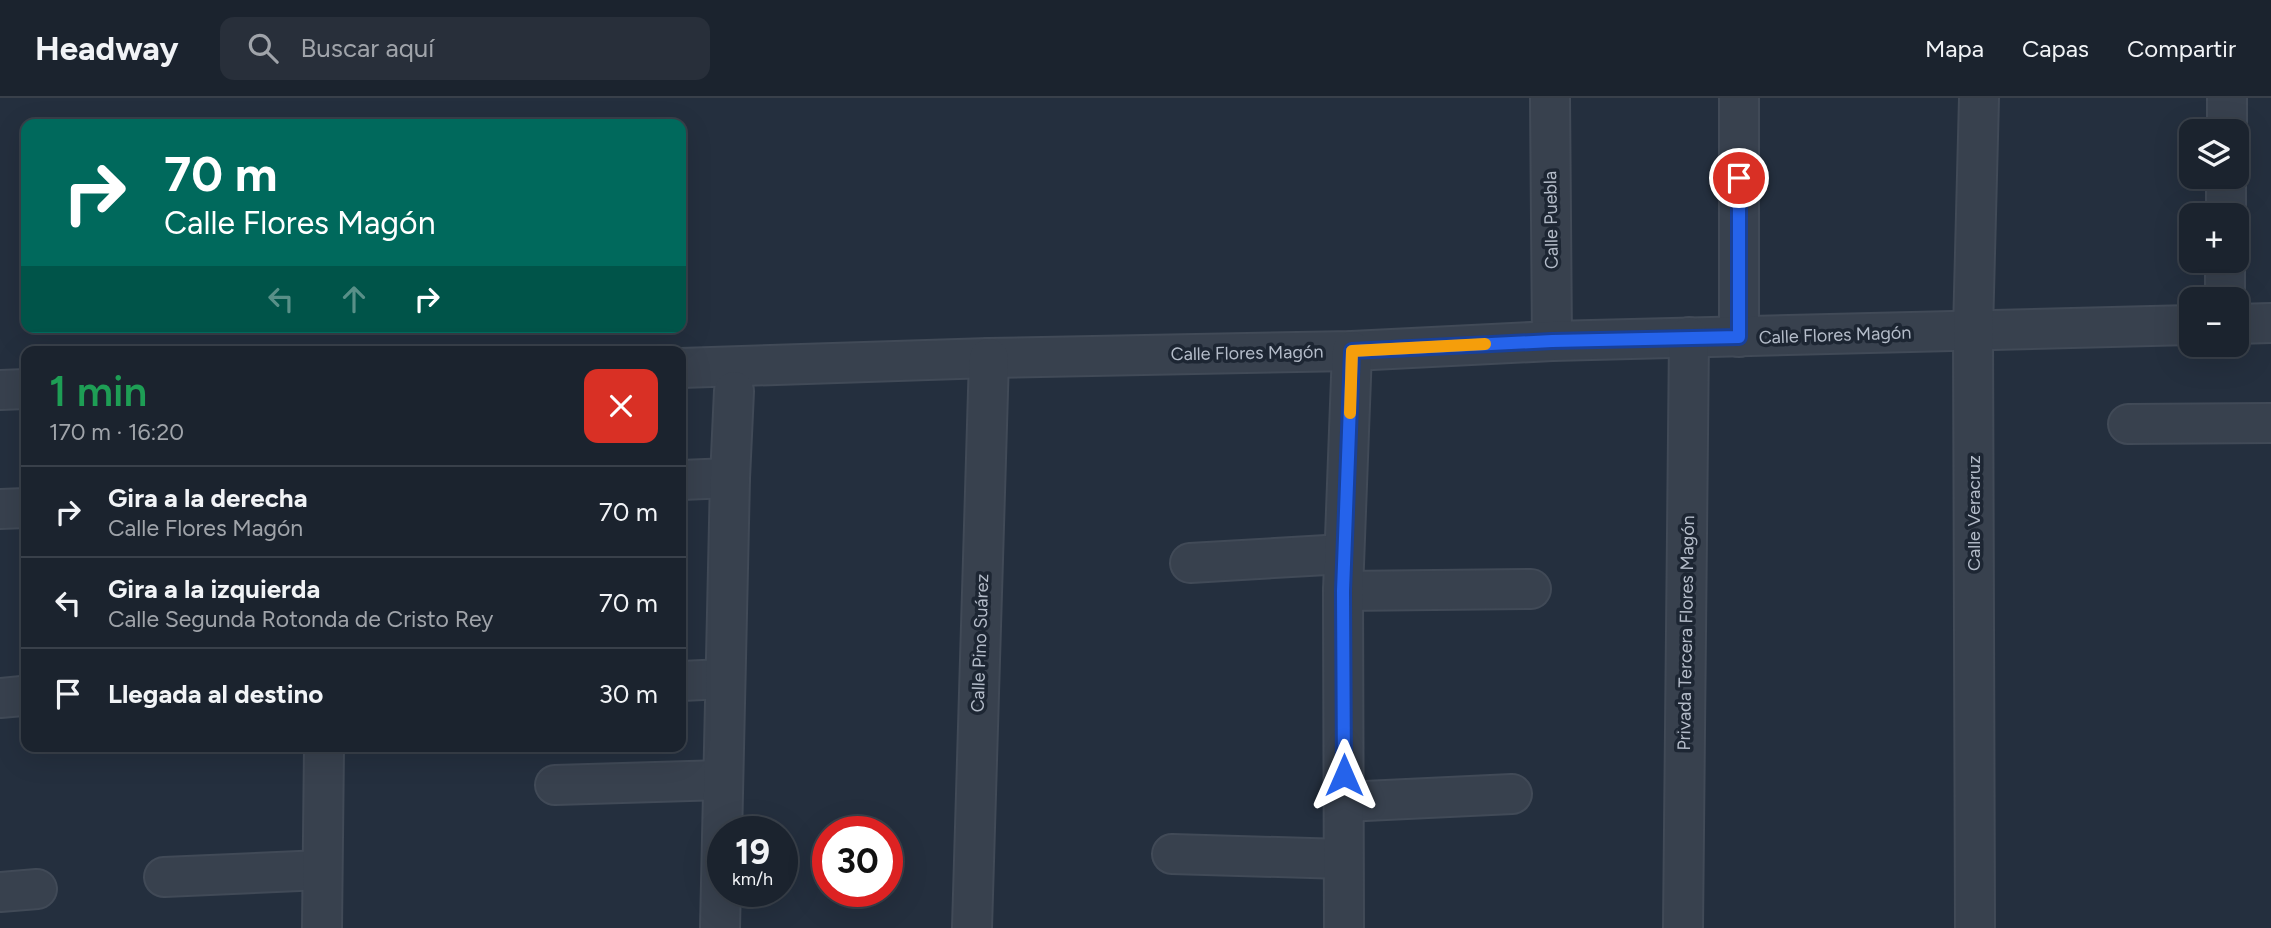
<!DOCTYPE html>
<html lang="es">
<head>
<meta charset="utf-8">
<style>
  :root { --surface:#1b232e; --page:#282f3a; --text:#f1f3f6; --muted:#a0a4aa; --line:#39404a }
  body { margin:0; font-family:Figtree,sans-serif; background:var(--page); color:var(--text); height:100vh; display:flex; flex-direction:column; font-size:26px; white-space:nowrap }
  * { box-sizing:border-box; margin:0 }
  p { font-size:23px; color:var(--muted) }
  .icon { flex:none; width:38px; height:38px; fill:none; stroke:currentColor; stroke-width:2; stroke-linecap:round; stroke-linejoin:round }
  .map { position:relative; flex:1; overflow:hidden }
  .side { position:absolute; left:21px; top:248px; width:665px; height:406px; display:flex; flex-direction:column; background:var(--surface); border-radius:14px; box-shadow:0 7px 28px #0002,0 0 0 2px var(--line) }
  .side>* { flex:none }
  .banner { position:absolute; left:21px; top:21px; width:665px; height:214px; border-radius:14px; box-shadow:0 7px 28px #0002,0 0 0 2px var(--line); background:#00695c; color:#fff; overflow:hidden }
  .tools { position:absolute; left:2179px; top:21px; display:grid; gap:14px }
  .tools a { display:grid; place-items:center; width:70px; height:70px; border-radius:14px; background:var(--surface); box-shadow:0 7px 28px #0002,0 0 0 2px var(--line); font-size:35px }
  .speed { position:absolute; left:707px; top:718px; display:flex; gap:14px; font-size:35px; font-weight:700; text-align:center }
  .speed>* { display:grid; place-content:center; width:91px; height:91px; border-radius:50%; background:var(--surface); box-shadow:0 7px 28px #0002,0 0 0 2px var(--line); line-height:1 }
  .speed small { font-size:18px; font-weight:400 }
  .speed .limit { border:10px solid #d22; background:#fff; color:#111 }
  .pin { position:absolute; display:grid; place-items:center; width:60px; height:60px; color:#fff; margin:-30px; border:4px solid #fff; border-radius:50%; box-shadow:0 2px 7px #0007 }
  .me { position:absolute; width:77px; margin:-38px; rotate:0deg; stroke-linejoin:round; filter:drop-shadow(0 0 5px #0008) }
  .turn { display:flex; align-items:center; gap:24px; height:147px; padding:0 28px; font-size:32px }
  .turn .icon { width:91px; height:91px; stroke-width:2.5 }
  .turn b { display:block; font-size:49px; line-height:60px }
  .lanes { display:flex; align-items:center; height:66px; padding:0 28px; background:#0003; justify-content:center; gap:35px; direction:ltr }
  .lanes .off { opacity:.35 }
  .round { display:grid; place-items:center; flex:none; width:74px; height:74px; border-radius:14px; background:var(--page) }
  .head { display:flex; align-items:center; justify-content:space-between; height:119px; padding:0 28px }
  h1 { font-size:42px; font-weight:600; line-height:52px; color:#1e9e55 }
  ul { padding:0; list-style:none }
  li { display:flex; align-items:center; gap:21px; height:91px; padding:0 28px; border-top:2px solid var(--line) }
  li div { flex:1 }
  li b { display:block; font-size:26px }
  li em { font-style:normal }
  header { display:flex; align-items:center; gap:42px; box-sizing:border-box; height:98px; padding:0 35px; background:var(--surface); border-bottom:2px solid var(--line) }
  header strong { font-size:33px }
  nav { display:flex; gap:38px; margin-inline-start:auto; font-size:24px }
  .search { width:490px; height:63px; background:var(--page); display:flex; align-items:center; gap:18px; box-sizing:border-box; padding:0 24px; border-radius:14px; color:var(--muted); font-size:26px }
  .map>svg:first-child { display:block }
</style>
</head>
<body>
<header>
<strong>Headway</strong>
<div class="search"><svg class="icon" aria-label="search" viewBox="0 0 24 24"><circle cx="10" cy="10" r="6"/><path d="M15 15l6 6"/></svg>Buscar aquí</div>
<nav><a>Mapa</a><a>Capas</a><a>Compartir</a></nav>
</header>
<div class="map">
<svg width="2271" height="830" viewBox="0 0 2271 830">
  <rect width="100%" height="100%" fill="#242f3e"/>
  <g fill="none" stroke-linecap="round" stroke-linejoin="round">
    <g stroke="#414a57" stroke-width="42">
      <g id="minor">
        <path d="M1550 0 1552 243"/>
        <path d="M1739 0V239"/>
        <path d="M2227 33V0"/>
        <path d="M2226 117V79"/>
        <path d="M2225 201V163"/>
        <path d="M2236 226 2271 225"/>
        <path d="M681 270 989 260 1352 253 1552 243 2191 227"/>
        <path d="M0 292 26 291"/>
        <path d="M2128 326 2271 325"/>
        <path d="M681 382 730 380"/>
        <path d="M0 411 26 410"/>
        <path d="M1190 465 1344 456"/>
        <path d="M1343 493 1531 491"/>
        <path d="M681 583 725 581"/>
        <path d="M0 600 22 598"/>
        <path d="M555 687 723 682"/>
        <path d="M1344 704 1512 696"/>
        <path d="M1172 756 1343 761"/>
        <path d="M164 779 322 772"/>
        <path d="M0 794 37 791"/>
        <path d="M322 830 324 649"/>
        <path d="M720 830 730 380 734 293"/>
        <path d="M972 830 989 260"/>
        <path d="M1344 830 1343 493 1352 253"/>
        <path d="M1683 830 1689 239"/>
        <path d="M1975 830 1973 233 1979 0"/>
      </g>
    </g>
    <use href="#minor" stroke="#38414e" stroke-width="38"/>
  </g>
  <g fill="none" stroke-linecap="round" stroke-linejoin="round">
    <g stroke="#184099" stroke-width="18">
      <path id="route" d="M1344 677 1343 493 1352 253 1552 243 1739 239V80"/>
    </g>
    <use href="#route" stroke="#2563eb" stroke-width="12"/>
    <path stroke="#f59e0b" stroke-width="12" d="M1350 315 1352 253 1485 246"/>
  </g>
  <g text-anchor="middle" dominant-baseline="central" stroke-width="7" stroke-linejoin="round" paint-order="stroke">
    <g font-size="18" fill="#b4bcc9" stroke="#1d2633">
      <text transform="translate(1551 122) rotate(-91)">Calle Puebla</text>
      <text transform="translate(1835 237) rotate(-2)">Calle Flores Magón</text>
      <text transform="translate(1247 255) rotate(-1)">Calle Flores Magón</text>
      <text transform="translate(1974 415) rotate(-90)">Calle Veracruz</text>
      <text transform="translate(1686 535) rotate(-89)">Privada Tercera Flores Magón</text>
      <text transform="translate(980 545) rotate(-88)">Calle Pino Suárez</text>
    </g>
  </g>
</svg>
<div class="tools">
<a><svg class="icon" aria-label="layers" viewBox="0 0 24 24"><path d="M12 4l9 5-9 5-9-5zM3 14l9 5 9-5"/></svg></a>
<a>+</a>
<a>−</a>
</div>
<div class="speed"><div>19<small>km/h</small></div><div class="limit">30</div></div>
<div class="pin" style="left:1739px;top:80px;background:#d93025"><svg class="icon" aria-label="arrive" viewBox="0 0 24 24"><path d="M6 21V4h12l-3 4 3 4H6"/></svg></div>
<svg class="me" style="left:1344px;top:677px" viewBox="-20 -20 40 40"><path d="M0-17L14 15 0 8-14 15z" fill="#2563eb" stroke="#fff" stroke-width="4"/></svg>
<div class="banner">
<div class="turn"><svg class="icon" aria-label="right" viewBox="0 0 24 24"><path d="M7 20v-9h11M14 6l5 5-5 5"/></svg><div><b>70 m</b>Calle Flores Magón</div></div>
<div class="lanes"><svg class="icon off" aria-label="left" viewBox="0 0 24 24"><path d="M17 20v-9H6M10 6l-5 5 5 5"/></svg><svg class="icon off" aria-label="ahead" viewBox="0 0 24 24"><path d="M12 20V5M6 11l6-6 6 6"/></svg><svg class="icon" aria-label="right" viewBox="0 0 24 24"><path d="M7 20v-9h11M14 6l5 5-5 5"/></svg></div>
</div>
<section class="side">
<div class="head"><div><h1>1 min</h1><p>170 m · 16:20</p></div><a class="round" style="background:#d93025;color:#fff"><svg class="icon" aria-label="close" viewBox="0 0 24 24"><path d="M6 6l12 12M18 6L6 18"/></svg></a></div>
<ul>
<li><svg class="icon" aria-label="right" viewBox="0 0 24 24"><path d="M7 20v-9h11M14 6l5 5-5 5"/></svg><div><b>Gira a la derecha</b><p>Calle Flores Magón</p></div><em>70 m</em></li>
<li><svg class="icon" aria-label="left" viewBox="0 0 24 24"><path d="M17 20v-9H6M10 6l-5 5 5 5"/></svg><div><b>Gira a la izquierda</b><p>Calle Segunda Rotonda de Cristo Rey</p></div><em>70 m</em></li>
<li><svg class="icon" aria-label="arrive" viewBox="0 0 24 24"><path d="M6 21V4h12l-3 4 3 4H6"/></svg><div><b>Llegada al destino</b></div><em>30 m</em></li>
</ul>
</section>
</div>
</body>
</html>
